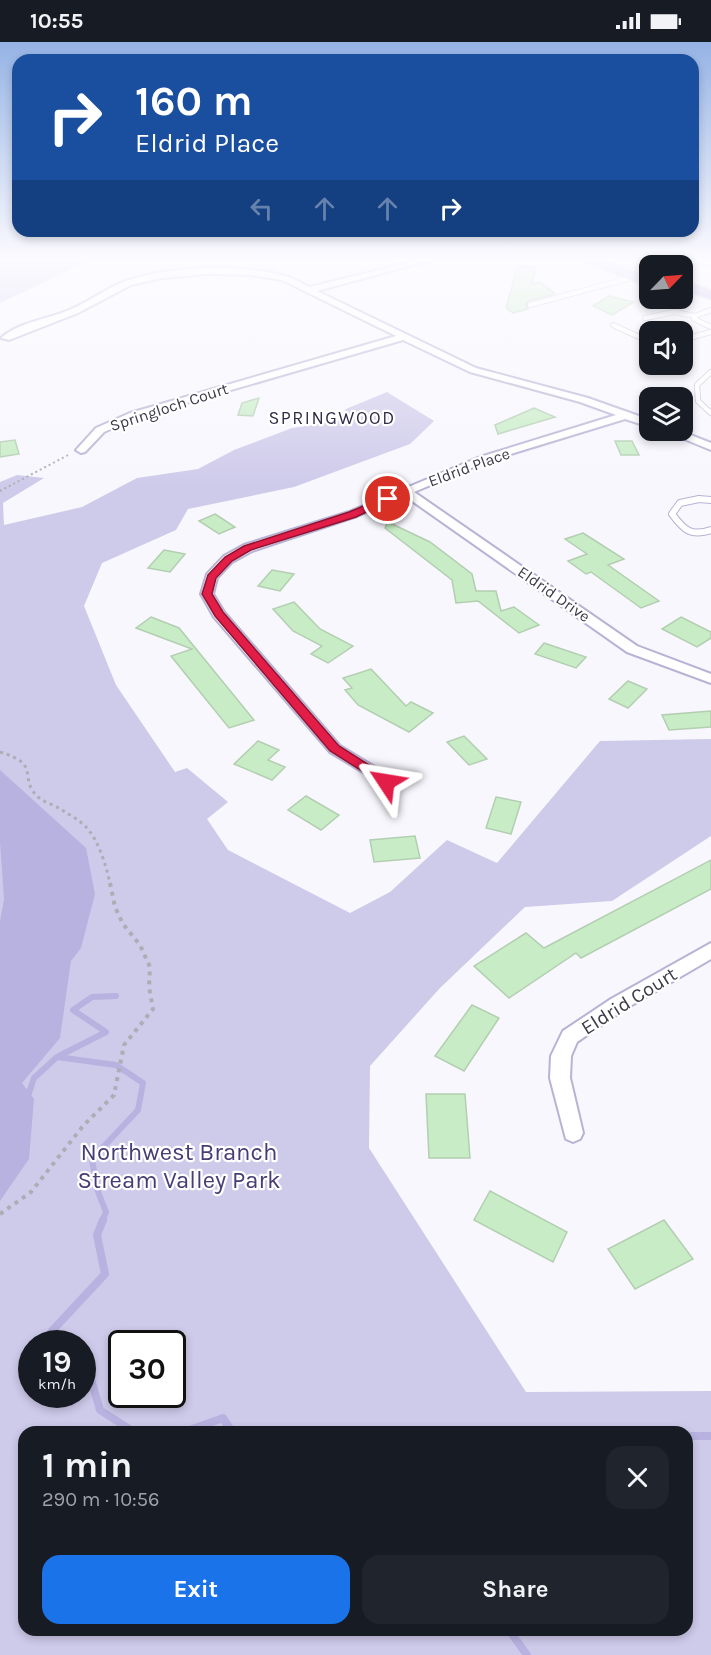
<!DOCTYPE html>
<html lang="en">
<head>
<meta charset="utf-8">
<style>
  :root { --surface:#171b24; --page:#20242c; --text:#f1f3f6; --muted:#9ea1a6; --accent:#1a73e8 }
  body { margin:0; font-family:Karla,sans-serif; background:var(--page); color:var(--text); height:100vh; display:flex; flex-direction:column; font-size:22px; white-space:nowrap }
  * { box-sizing:border-box; margin:0 }
  p { font-size:20px; color:var(--muted) }
  .icon { flex:none; width:33px; height:33px; fill:none; stroke:currentColor; stroke-width:2; stroke-linecap:round; stroke-linejoin:round }
  .map { position:relative; flex:1; overflow:hidden }
  .drawer { position:absolute; left:18px; top:1384px; width:675px; height:210px; display:flex; flex-direction:column; background:var(--surface); border-radius:18px; box-shadow:0 3px 9px #0003 }
  .drawer>* { flex:none }
  .hud { position:absolute; left:12px; top:12px; width:687px; height:183px; border-radius:18px; box-shadow:0 3px 9px #0003; background:#1a4fa0; color:#fff; overflow:hidden }
  .needle { width:39px; rotate:65deg }
  .controls { position:absolute; left:639px; top:213px; display:grid; gap:12px }
  .controls a { display:grid; place-items:center; width:54px; height:54px; border-radius:12px; background:var(--surface); box-shadow:0 3px 9px #0003; font-size:30px }
  .speed { position:absolute; left:18px; top:1288px; display:flex; gap:12px; font-size:30px; font-weight:700; text-align:center }
  .speed>* { display:grid; place-content:center; width:78px; height:78px; border-radius:50%; background:var(--surface); box-shadow:0 3px 9px #0003; line-height:1 }
  .speed small { font-size:15px; font-weight:400 }
  .speed .limit { border:3px solid #111; border-radius:9px; background:#fff; color:#111 }
  .pin { position:absolute; display:grid; place-items:center; width:51px; height:51px; color:#fff; margin:-26px; border:3px solid #fff; border-radius:50%; box-shadow:0 2px 6px #0007 }
  .me { position:absolute; width:66px; margin:-33px; rotate:303deg; stroke-linejoin:round; filter:drop-shadow(0 0 4px #0008) }
  .turn { display:flex; align-items:center; gap:21px; height:126px; padding:0 24px; font-size:27px }
  .turn .icon { width:78px; height:78px; stroke-width:2.5 }
  .turn b { display:block; font-size:42px; line-height:51px }
  .lanes { display:flex; align-items:center; height:57px; padding:0 24px; background:#0003; justify-content:center; gap:30px; direction:ltr }
  .lanes .off { opacity:.35 }
  .round { display:grid; place-items:center; flex:none; width:63px; height:63px; border-radius:18px; background:var(--page) }
  .summary { display:flex; align-items:center; justify-content:space-between; height:102px; padding:0 24px }
  h1 { font-size:36px; font-weight:700; line-height:45px }
  .button { display:flex; gap:12px; margin-top:auto; padding:12px 24px }
  .button a { flex:1; height:69px; border-radius:18px; background:var(--accent); color:#fff; font-size:24px; font-weight:700; line-height:69px; text-align:center }
  .button a+a { background:var(--page); color:var(--text) }
  .status { display:flex; justify-content:space-between; align-items:center; height:42px; padding:0 30px; background:var(--surface); direction:ltr }
  .status svg { height:16px; fill:currentColor }
  .map>svg:first-child { display:block }
</style>
</head>
<body>
<div class="status"><b>10:55</b><svg viewBox="0 0 49 12"><path d="M0 12V9h3v3zM5 12V6h3v6zM10 12V3h3v9zM15 12V0h3v12zM26 1h20v11H26zM47 4h2v5h-2z"/></svg></div>
<div class="map">
<svg width="711" height="1613" viewBox="0 0 711 1613">
  <rect width="100%" height="100%" fill="#f8f7fe"/>
  <g fill="#cecaea" fill-rule="evenodd">
    <path d="M0 218H91L0 261Z"/>
    <path d="M387 350 434 379 410 402 294 445 188 467 176 488 102 521 84 564 116 643 175 730 187 726 228 760 207 777 228 808 350 871 390 850 447 798 497 821 600 699 711 697V794L612 859 525 865 440 946 370 1024 369 1106 526 1350 711 1349V1613H0V440L17 433 44 436 3 461 4 483 82 465 137 436 198 427 234 408 292 386 339 379 346 367ZM32 1302H82V1353H32ZM122 1302H172V1353H122ZM24 1390H687V1588H24Z"/>
  </g>
  <path fill="#b8b2e0" d="M0 728 86 806 95 852 81 906 71 919 60 996 22 1041 34 1057 29 1117 0 1159V879L4 857 0 800Z"/>
  <g fill="none" stroke-linecap="round" stroke-linejoin="round">
    <g stroke="#b8b2e0" stroke-width="6">
      <path d="M59 1014 106 990 73 968 92 955 116 954"/>
      <path d="M28 1054 34 1036 57 1015 116 1023 143 1041 138 1068 92 1117 97 1147 106 1170 102 1180"/>
    </g>
    <g stroke="#b8b2e0" stroke-width="8">
      <path d="M55 1302 51 1290 105 1232 97 1193 103 1178"/>
      <path d="M82 1337H91L100 1368 131 1388 144 1390"/>
      <path d="M53 1353 58 1355 60 1353"/>
      <path d="M184 1390 223 1376 232 1390"/>
      <path d="M687 1394H711"/>
      <path d="M509 1588 527 1613"/>
    </g>
  </g>
  <g fill="#c8edc6" stroke="#b3ceb1" stroke-width="1.5">
    <path d="M518 224 536 225 532 242 540 240 555 252 528 259 526 262 528 267 513 271 506 266Z"/>
    <path d="M609 254 634 260 612 273 593 264Z"/>
    <path d="M259 356 253 374 238 373 242 361Z"/>
    <path d="M534 366 555 375 498 392 495 383Z"/>
    <path d="M15 398 19 412 0 415V400Z"/>
    <path d="M615 399H632L639 413H621Z"/>
    <path d="M215 472 235 485 219 492 199 479Z"/>
    <path d="M388 480 430 500 472 532 476 549H496L501 569 514 565 539 583 519 591 478 559 456 561 452 538 385 486Z"/>
    <path d="M583 491 624 517 608 523 659 559 641 566 591 530 586 532 568 519 587 512 565 497Z"/>
    <path d="M164 508 185 512 170 530 148 526Z"/>
    <path d="M272 528 294 532 280 549 258 544Z"/>
    <path d="M294 560 320 587 353 604 328 621 311 612 322 604 293 589 273 567Z"/>
    <path d="M151 575 179 586 254 678 229 686 171 614 192 607 136 586Z"/>
    <path d="M681 575 711 590V596L697 605 662 587Z"/>
    <path d="M544 601 586 615 576 626 535 612Z"/>
    <path d="M371 627 406 664 411 660 433 671 409 690 358 663 345 648 352 646 343 636Z"/>
    <path d="M628 639 647 647 628 666 609 657Z"/>
    <path d="M711 669V685L669 688 662 673Z"/>
    <path d="M464 694 487 717 469 723 447 700Z"/>
    <path d="M258 699 279 708 268 718 285 725 272 738 234 722Z"/>
    <path d="M306 754 339 773 321 788 288 768Z"/>
    <path d="M496 755 521 760 511 792 486 786Z"/>
    <path d="M415 794 420 816 374 820 370 798Z"/>
    <path d="M711 818V847L581 916 576 911 509 956 474 924 526 891 544 906Z"/>
    <path d="M472 963 499 976 464 1029 435 1014Z"/>
    <path d="M426 1052H465L470 1116H429Z"/>
    <path d="M490 1149 567 1190 553 1220 474 1178Z"/>
    <path d="M664 1178 693 1217 635 1247 608 1207Z"/>
  </g>
  <g fill="none" stroke-linecap="round" stroke-linejoin="round">
    <g stroke="#b7b3d5" stroke-width="6">
      <g id="lane-far1">
        <path d="M530 263 634 235"/>
        <path d="M711 268 695 274 694 277 711 285"/>
        <path d="M645 276 674 270 695 274"/>
        <path d="M613 283 650 300"/>
        <path d="M682 298 711 290"/>
        <path d="M711 330 697 343 698 359 711 371"/>
      </g>
    </g>
    <g stroke="#b7b3d5" stroke-width="8">
      <path id="lane" d="M711 458 699 457 680 461 672 472C684 488 691 495 711 488"/>
    </g>
    <g stroke="#b7b3d5" stroke-width="4">
      <g id="street">
        <path d="M419 218H431L317 249 476 326 588 356 650 378V385L625 377 488 419 414 450 637 604 711 632V641L627 610 405 454 357 474 252 509 232 520 217 536 213 552 224 570 340 704 391 735 394 739 386 744 330 710 214 575 201 552 207 532 224 514 244 503 349 470 480 415 616 373 580 360 470 330 403 298 138 375 104 390 85 410 81 411 76 408 96 386 130 371 396 294 282 238 249 233 206 232 162 236 131 243 78 271 9 298 1 296C19 280 48 277 69 268 89 260 106 246 126 239 169 224 241 221 285 234 294 236 302 242 310 245Z"/>
        <path d="M679 218H711V222L683 220Z"/>
        <path d="M662 388H678L711 401V408Z"/>
        <path d="M711 901V917L625 967 577 1000 571 1014 570 1036 583 1091 580 1097 573 1100 566 1097 550 1036 551 1014 563 989 611 957Z"/>
      </g>
    </g>
    <g stroke="#d4d4d7" stroke-width="3">
      <g id="primary">
        <path d="M585 218H603L650 236V245L587 221Z"/>
        <path d="M682 239 711 248V257L682 248Z"/>
      </g>
    </g>
    <path stroke="#aeadb6" stroke-width="2" stroke-dasharray="2 3" stroke-linecap="butt" d="M0 449 70 412"/>
    <path stroke="#aeadb6" stroke-width="3" stroke-dasharray="3 4" stroke-linecap="butt" d="M0 710C43 723 17 735 38 755 45 761 55 763 62 768 70 773 79 778 85 784 98 796 107 826 110 842"/>
    <path stroke="#aeadb6" stroke-width="4" stroke-dasharray="4 5" stroke-linecap="butt" d="M0 1172 31 1150 83 1084 114 1053 124 1003 153 967 149 945 150 925 140 903 123 882 115 865 110 841"/>
    <use href="#lane-far1" stroke="#fff" stroke-width="4.5"/>
    <use href="#lane" stroke="#fff" stroke-width="6"/>
    <use href="#street" fill="#fff" fill-rule="evenodd"/>
    <use href="#primary" fill="#b8ade5" fill-rule="evenodd"/>
  </g>
  <linearGradient id="sky" x2="0" y2="1"><stop stop-color="#95b3e5"/><stop offset="0.49" stop-color="#fcfbff"/><stop offset="1" stop-color="#fcfbff" stop-opacity="0"/></linearGradient>
  <rect width="711" height="444" fill="url(#sky)"/>
  <path fill="#e11d48" stroke="#92132f" stroke-width="1.5" d="M385 455 393 457 356 475 251 508 232 519 216 536 212 552 223 570 339 704 390 736 392 740 386 744 330 709 215 574 202 552 208 533 225 515 244 504 349 470Z"/>
  <g text-anchor="middle" dominant-baseline="central" stroke-width="4.5" stroke-linejoin="round" paint-order="stroke">
    <g font-size="16" fill="#3c3b49" stroke="#fff">
      <text transform="translate(169 365) rotate(-18)">Springloch Court</text>
      <text transform="translate(469 425) rotate(-20)">Eldrid Place</text>
      <text transform="translate(554 552) rotate(35)">Eldrid Drive</text>
    </g>
    <g font-size="18" letter-spacing="1.5" fill="#302c47" stroke="#fff">
      <text x="332" y="376">SPRINGWOOD</text>
    </g>
    <g font-size="20" fill="#3c3b49" stroke="#fff">
      <text transform="translate(629 959) rotate(-32)">Eldrid Court</text>
    </g>
    <g font-size="24" fill="#473c76" stroke="#fff">
      <text x="179" y="1110">Northwest Branch<tspan x="179" dy="28">Stream Valley Park</tspan></text>
    </g>
  </g>
</svg>
<div class="controls">
<a><svg class="needle" viewBox="-14 -14 28 28"><path d="M0-13l5 13h-10z" fill="#e53935"/><path d="M0 13l5-13h-10z" fill="#9ea1a6"/></svg></a>
<a><svg class="icon" aria-label="sound" viewBox="0 0 24 24"><path d="M4 9h4l5-4v14l-5-4H4zM17 9q2 3 0 6"/></svg></a>
<a><svg class="icon" aria-label="layers" viewBox="0 0 24 24"><path d="M12 4l9 5-9 5-9-5zM3 14l9 5 9-5"/></svg></a>
</div>
<div class="speed"><div>19<small>km/h</small></div><div class="limit">30</div></div>
<div class="pin" style="left:388px;top:457px;background:#d93025"><svg class="icon" aria-label="arrive" viewBox="0 0 24 24"><path d="M6 21V4h12l-3 4 3 4H6"/></svg></div>
<svg class="me" style="left:386px;top:740px" viewBox="-20 -20 40 40"><path d="M0-17L14 15 0 8-14 15z" fill="#e11d48" stroke="#fff" stroke-width="4"/></svg>
<div class="hud">
<div class="turn"><svg class="icon" aria-label="right" viewBox="0 0 24 24"><path d="M7 20v-9h11M14 6l5 5-5 5"/></svg><div><b>160 m</b>Eldrid Place</div></div>
<div class="lanes"><svg class="icon off" aria-label="left" viewBox="0 0 24 24"><path d="M17 20v-9H6M10 6l-5 5 5 5"/></svg><svg class="icon off" aria-label="ahead" viewBox="0 0 24 24"><path d="M12 20V5M6 11l6-6 6 6"/></svg><svg class="icon off" aria-label="ahead" viewBox="0 0 24 24"><path d="M12 20V5M6 11l6-6 6 6"/></svg><svg class="icon" aria-label="right" viewBox="0 0 24 24"><path d="M7 20v-9h11M14 6l5 5-5 5"/></svg></div>
</div>
<section class="drawer">
<div class="summary"><div><h1>1 min</h1><p>290 m · 10:56</p></div><a class="round"><svg class="icon" aria-label="close" viewBox="0 0 24 24"><path d="M6 6l12 12M18 6L6 18"/></svg></a></div>
<div class="button"><a>Exit</a><a>Share</a></div>
</section>
</div>
</body>
</html>
